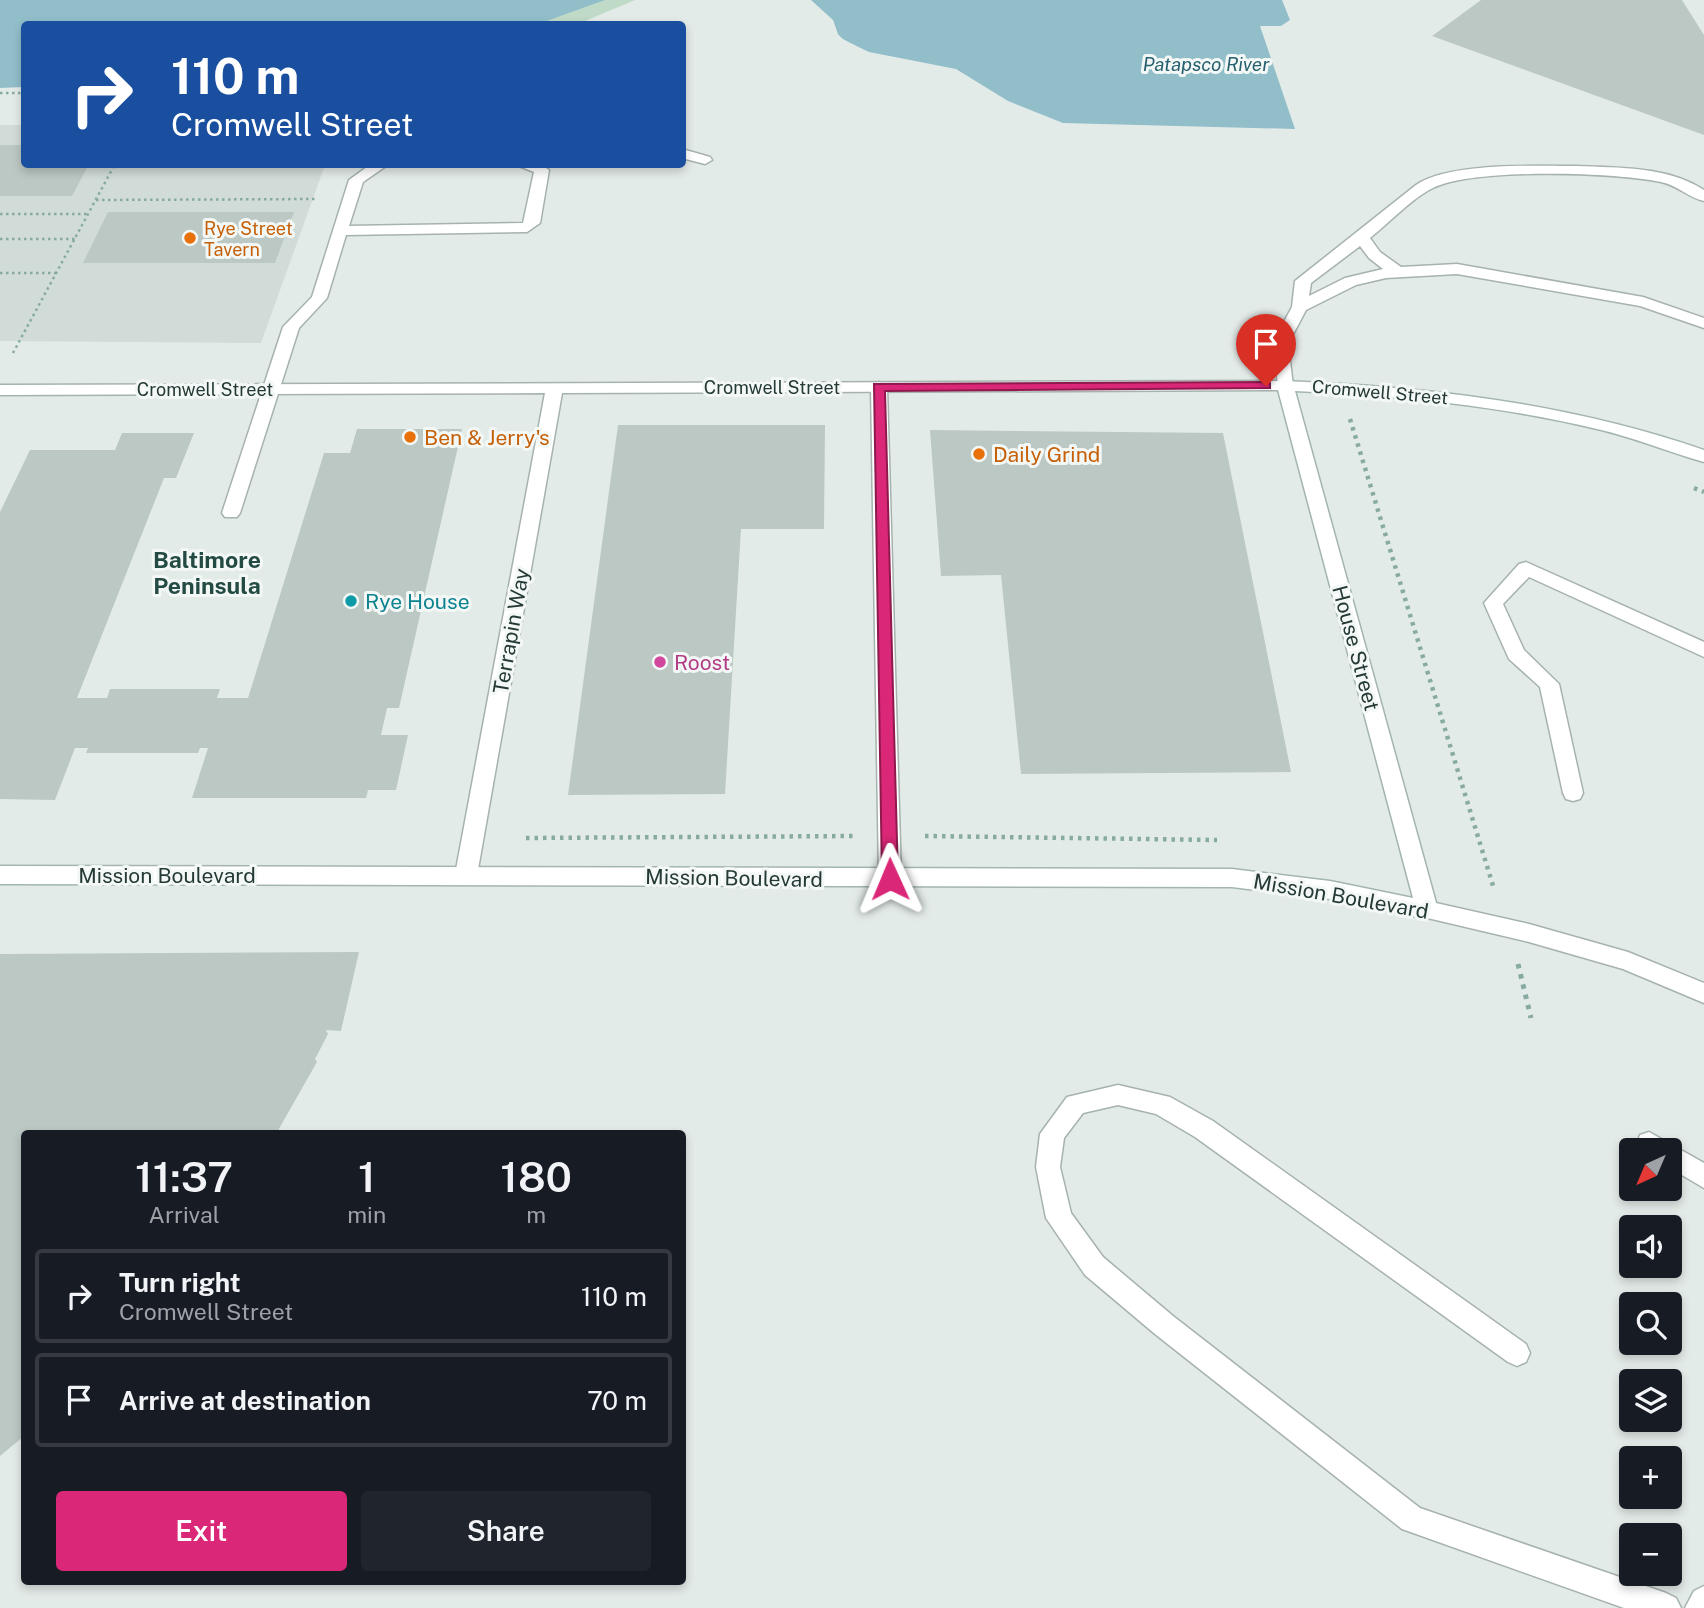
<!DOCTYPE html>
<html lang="en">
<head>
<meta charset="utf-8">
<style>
  :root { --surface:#171b24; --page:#20242c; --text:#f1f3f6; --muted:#9ea1a6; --line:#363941; --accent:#db2777 }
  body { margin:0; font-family:"Public Sans",sans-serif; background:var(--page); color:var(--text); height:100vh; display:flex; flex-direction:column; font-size:26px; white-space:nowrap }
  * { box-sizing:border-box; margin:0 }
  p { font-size:23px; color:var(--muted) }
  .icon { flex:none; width:38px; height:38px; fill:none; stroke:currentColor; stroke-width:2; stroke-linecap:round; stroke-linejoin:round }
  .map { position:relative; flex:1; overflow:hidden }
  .drawer { position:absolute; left:21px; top:1130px; width:665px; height:455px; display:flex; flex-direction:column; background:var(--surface); border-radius:7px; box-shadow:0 4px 10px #0003 }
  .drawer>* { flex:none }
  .hud { position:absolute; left:21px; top:21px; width:665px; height:147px; border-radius:7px; box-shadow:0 4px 10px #0003; background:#1a4fa0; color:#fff; overflow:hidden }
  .needle { width:46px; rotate:224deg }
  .fabs { position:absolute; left:1619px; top:1138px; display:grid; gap:14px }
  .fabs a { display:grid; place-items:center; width:63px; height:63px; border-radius:7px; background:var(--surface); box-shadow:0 4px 10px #0003; font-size:35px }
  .pin { position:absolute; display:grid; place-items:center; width:60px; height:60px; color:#fff; margin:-72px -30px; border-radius:50% 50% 50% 0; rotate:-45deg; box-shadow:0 0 7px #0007 }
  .pin .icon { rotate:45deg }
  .me { position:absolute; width:77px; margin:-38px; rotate:359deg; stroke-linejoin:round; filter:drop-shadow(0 0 5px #0008) }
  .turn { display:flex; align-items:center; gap:24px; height:147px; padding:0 35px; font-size:32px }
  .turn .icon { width:91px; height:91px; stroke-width:2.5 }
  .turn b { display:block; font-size:49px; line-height:60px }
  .eta { display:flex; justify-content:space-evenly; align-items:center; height:119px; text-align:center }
  .eta b { font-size:42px; font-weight:600; line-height:49px }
  .button { display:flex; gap:14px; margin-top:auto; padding:14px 35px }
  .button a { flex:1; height:80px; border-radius:7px; background:var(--accent); color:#fff; font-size:28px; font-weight:600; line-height:80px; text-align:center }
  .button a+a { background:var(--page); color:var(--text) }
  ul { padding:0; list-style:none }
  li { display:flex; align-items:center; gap:21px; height:94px; margin:0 14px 10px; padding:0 21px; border:4px solid var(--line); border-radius:7px }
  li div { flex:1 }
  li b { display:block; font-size:26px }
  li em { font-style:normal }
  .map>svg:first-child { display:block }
</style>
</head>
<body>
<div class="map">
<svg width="1704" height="1608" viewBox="0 0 1704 1608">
  <rect width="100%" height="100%" fill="#e3ebe8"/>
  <path fill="#d1dbd7" d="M0 125H24V164L325 165 261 343 0 341Z"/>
  <path fill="#bfdac7" d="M593 0H635L578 24H476Z"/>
  <g fill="#92beca">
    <path d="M0 0H605L538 24H24V87L0 88Z"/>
    <path d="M801 0H1282L1290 20 1281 26H1260L1295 129 1063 123 1008 101 956 69 869 52 844 40Z"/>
  </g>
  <path fill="#e3ebe8" d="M798 0H811L833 20 839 37 874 56 842 42 801 7Z"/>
  <g fill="#bcc8c4">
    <path d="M1481 0H1682L1704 35V135L1432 36Z"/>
    <path d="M0 145H24V164H89L72 196H0Z"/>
    <path d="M108 212H294L275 263H83Z"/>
    <path d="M618 425H825L824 529H741L725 794 568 795Z"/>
    <path d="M357 429H462L399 708H387L381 735H408L396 790H368L366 798H192L208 748H200L198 753H86L88 748H75L55 800 0 799V512L30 450H115L122 433H194L176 478H164L77 698H107L110 689H220L217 698H248L324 453H350Z"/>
    <path d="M930 430 1223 433 1291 772 1021 774 1001 575 941 576Z"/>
    <path d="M359 952 341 1031 326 1030 328 1034 315 1059 317 1062 276 1134H24V1436L0 1456V954Z"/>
  </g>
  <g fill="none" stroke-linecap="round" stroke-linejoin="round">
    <g stroke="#a6b2af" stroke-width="3">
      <g id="lane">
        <path d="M682 149 710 157 712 160 705 164 682 158Z"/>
        <path d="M371 164H389L363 182 349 226 523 223 534 172 514 164H539L549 170 540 223 527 232 346 235 327 298 299 328 240 513 237 517H225L222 513 283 327 312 297 349 180Z"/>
        <path d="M1577 166C1620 168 1667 166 1704 190V201C1689 198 1677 185 1661 182 1615 172 1473 168 1433 188 1412 198 1389 223 1370 238L1380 252 1401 267 1457 264 1643 297 1704 318V328L1640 306 1457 274 1386 278 1356 285 1306 310 1288 344 1293 386 1291 390H1279L1272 344 1292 307 1295 281 1416 185C1449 162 1537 166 1577 166ZM1360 246 1369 258 1383 269 1345 278 1309 296 1311 283Z"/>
        <path d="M879 382 887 387 901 879 898 885 890 888 882 885 879 879 871 387Z"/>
        <path d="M1526 562 1704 642V657L1529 577 1503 604 1524 650 1559 684 1583 793 1580 799 1573 801 1566 799 1563 793 1540 687 1509 659 1484 603 1519 564Z"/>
        <path d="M1118 1085 1170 1097 1213 1121 1526 1344 1530 1353 1526 1362 1517 1366 1508 1362 1195 1137 1156 1114 1118 1105 1083 1113 1064 1138 1060 1167 1071 1213 1103 1257 1173 1316 1420 1508 1666 1593 1676 1598 1681 1608H1624L1402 1529 1155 1334 1085 1275 1046 1218 1036 1167 1040 1134 1067 1097Z"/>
        <path d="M1649 1132 1704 1163V1188L1670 1168V1150H1640L1637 1143 1640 1135Z"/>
        <path d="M1704 1586V1608H1685L1694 1591Z"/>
      </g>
    </g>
    <g stroke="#a6b2af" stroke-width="3">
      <g id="street">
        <path d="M1285 381 1293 386 1291 390 562 393 477 875 474 881 466 884 458 881 455 875 545 393 0 395V385Z"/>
        <path d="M1427 901 1529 924 1628 952 1704 983V1003L1623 969 1529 942 1419 916 1416 910 1419 904Z"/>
      </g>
    </g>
    <g stroke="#a3b5b0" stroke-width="3">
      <path id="secondary" d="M1285 381C1428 387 1568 403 1704 450V462C1668 452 1633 437 1597 429 1497 405 1397 396 1295 391L1438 910 1435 916 1427 919 1330 899 1232 887 0 884V866L1232 869 1330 881 1413 898 1277 386Z"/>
    </g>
    <g stroke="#87aba2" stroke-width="2.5" stroke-dasharray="2.5 3.5" stroke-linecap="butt">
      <path d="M0 93H24"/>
      <path d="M96 200 316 199"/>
      <path d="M0 214H88"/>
      <path d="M0 239H75"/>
      <path d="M0 273H56"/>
      <path d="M13 353 115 164"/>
    </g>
    <g stroke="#87aba2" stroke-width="4.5" stroke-dasharray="3.5 5" stroke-linecap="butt">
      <path d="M1350 419 1494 889"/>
      <path d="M1694 488 1704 492"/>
      <path d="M925 836 1217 840"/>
      <path d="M526 838 853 836"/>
    </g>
    <path stroke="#87aba2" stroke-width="5" stroke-dasharray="4.5 6" stroke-linecap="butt" d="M1518 964 1531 1018"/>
    <use href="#lane" fill="#fff" fill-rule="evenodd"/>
    <use href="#street" fill="#fff" fill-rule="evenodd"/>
    <use href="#secondary" fill="#fff" fill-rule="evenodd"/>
  </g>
  <path fill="#db2777" stroke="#8e194d" stroke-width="2" d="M1266 382 1270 383V388L885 391 898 879 896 884H884L882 879 874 384Z"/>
  <g fill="#e8710a" stroke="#f3f8f6" stroke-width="2.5">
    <circle cx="190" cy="238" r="7"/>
    <circle cx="410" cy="437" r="7"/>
    <circle cx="979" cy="454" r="7"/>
  </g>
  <circle fill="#0f9aa8" stroke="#f3f8f6" stroke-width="2.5" cx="351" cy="601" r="7"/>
  <circle fill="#d1479c" stroke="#f3f8f6" stroke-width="2.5" cx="660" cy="662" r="7"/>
  <g text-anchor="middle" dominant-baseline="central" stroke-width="6" stroke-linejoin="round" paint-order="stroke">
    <g font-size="18" fill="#c56008" stroke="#f3f8f6" text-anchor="start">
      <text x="204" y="228">Rye Street<tspan x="204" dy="21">Tavern</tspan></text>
    </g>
    <g font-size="18" fill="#253a36" stroke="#f3f8f6">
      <text x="772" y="387">Cromwell Street</text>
      <text x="205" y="389">Cromwell Street</text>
      <text transform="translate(1380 392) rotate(5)">Cromwell Street</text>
    </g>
    <g font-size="19" font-style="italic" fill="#265f6f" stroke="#f3f8f6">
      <text x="1206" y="64">Patapsco River</text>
    </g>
    <g font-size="21" fill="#c56008" stroke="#f3f8f6" text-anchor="start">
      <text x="424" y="437">Ben &amp; Jerry's</text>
      <text x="993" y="454">Daily Grind</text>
    </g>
    <g font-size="21" fill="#0d838f" stroke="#f3f8f6" text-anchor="start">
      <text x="365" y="601">Rye House</text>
    </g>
    <g font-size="21" fill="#253a36" stroke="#f3f8f6">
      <text transform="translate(511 631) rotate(-80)">Terrapin Way</text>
      <text transform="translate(1356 648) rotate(75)">House Street</text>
      <text x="167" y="875">Mission Boulevard</text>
      <text transform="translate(734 878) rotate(1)">Mission Boulevard</text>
      <text transform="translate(1341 896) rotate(10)">Mission Boulevard</text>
    </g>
    <g font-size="21" fill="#b23c85" stroke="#f3f8f6" text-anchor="start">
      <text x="674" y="662">Roost</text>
    </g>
    <g font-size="23" font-weight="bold" fill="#234a43" stroke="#f3f8f6">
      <text x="207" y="559">Baltimore<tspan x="207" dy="26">Peninsula</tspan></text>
    </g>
  </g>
</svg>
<div class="fabs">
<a><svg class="needle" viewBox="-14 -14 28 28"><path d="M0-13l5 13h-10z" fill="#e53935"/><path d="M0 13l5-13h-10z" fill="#9ea1a6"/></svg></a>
<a><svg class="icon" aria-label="sound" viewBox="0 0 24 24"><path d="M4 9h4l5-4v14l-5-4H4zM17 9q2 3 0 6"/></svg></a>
<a><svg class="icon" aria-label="search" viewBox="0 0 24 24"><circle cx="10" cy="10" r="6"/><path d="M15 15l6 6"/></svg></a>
<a><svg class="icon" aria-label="layers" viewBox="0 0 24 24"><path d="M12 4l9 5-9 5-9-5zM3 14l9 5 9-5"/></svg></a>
<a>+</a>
<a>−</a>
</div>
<div class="pin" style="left:1266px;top:386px;background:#d93025"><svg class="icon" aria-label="arrive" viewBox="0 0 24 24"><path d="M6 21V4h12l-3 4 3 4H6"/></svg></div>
<svg class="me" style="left:890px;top:879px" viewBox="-20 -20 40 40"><path d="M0-17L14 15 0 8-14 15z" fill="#db2777" stroke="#fff" stroke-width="4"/></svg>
<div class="hud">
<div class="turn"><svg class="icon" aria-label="right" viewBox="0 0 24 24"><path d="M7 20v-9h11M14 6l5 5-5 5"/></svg><div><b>110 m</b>Cromwell Street</div></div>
</div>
<section class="drawer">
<div class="eta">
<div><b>11:37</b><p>Arrival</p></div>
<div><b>1</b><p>min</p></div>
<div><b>180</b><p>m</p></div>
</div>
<ul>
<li><svg class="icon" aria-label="right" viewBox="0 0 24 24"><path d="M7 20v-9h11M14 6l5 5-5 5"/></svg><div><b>Turn right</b><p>Cromwell Street</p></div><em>110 m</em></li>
<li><svg class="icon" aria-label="arrive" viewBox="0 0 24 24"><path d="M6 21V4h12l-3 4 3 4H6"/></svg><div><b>Arrive at destination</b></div><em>70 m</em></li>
</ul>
<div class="button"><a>Exit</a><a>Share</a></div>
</section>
</div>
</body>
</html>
